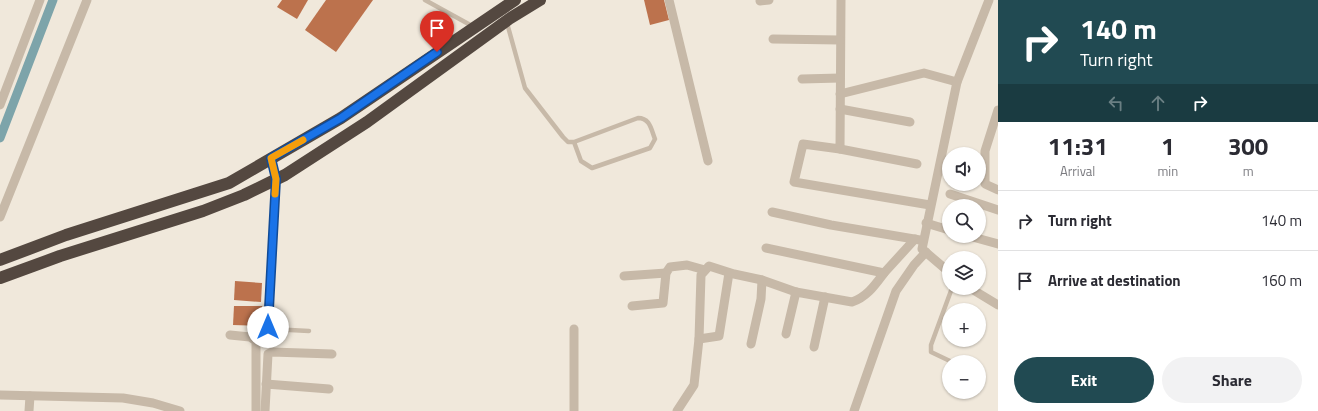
<!DOCTYPE html>
<html lang="en">
<head>
<meta charset="utf-8">
<style>
  :root { --surface:#fff; --page:#f2f2f3; --text:#2b2b33; --muted:#7c7c81; --line:#e1e1e2; --accent:#214a52 }
  body { margin:0; font-family:"Titillium Web",sans-serif; background:var(--page); color:var(--text); height:100vh; display:flex; flex-direction:column; font-size:15px; white-space:nowrap }
  * { box-sizing:border-box; margin:0 }
  p { font-size:13px; color:var(--muted) }
  .icon { flex:none; width:22px; height:22px; fill:none; stroke:currentColor; stroke-width:2; stroke-linecap:round; stroke-linejoin:round }
  .map { position:relative; flex:1; overflow:hidden }
  .details { display:flex; flex-direction:column; background:var(--surface); width:320px }
  .details>* { flex:none }
  .guide { background:#214a52; color:#fff; overflow:hidden }
  .fabs { position:absolute; left:942px; top:147px; display:grid; gap:8px }
  .fabs a { display:grid; place-items:center; width:44px; height:44px; border-radius:50%; background:var(--surface); box-shadow:0 1px 3px #0004; font-size:20px }
  .pin { position:absolute; display:grid; place-items:center; width:34px; height:34px; color:#fff; margin:-41px -17px; border-radius:50% 50% 50% 0; rotate:-45deg; box-shadow:0 0 4px #0007 }
  .pin .icon { rotate:45deg }
  .me { position:absolute; width:44px; margin:-22px; rotate:0deg; stroke-linejoin:round; filter:drop-shadow(0 0 3px #0008) }
  .turn { display:flex; align-items:center; gap:14px; height:84px; padding:0 16px; font-size:18px }
  .turn .icon { width:52px; height:52px; stroke-width:2.5 }
  .turn b { display:block; font-size:28px; line-height:34px }
  .lanes { display:flex; align-items:center; height:38px; padding:0 16px; background:#0003; justify-content:center; gap:20px; direction:ltr }
  .lanes .off { opacity:.35 }
  .eta { display:flex; justify-content:space-evenly; align-items:center; height:68px; text-align:center }
  .eta b { font-size:24px; font-weight:700; line-height:28px }
  .action { display:flex; gap:8px; margin-top:auto; padding:8px 16px }
  .action a { flex:1; height:46px; border-radius:24px; background:var(--accent); color:#fff; font-size:16px; font-weight:700; line-height:46px; text-align:center }
  .action a+a { background:var(--page); color:var(--text) }
  ul { padding:0; list-style:none }
  li { display:flex; align-items:center; gap:12px; height:60px; padding:0 16px; border-top:1px solid var(--line) }
  li div { flex:1 }
  li b { display:block; font-size:15px }
  li em { font-style:normal }
  main { display:flex; flex:1; min-height:0 }
  .map>svg:first-child { display:block }
</style>
</head>
<body>
<main>
<div class="map">
<svg width="998" height="411" viewBox="0 0 998 411">
  <rect width="100%" height="100%" fill="#f0e8db"/>
  <g fill="none" stroke-linecap="round" stroke-linejoin="round">
    <path stroke="#7da4aa" stroke-width="9" d="M0 138 53 0"/>
  </g>
  <g fill="#bc724d">
    <path d="M282 0H308L297 19 277 7Z"/>
    <path d="M326 0H373L336 52 305 30Z"/>
    <path d="M644 0H664L669 20 650 25Z"/>
    <path d="M235 281 262 283 261 302 234 300Z"/>
    <path d="M234 306H262L261 326 233 325Z"/>
  </g>
  <g fill="none" stroke-linecap="round" stroke-linejoin="round">
    <g stroke="#c7b9a8" stroke-width="4.5">
      <path d="M425 0 474 27"/>
      <path d="M507 23 525 88 563 137 568 142H574L638 118C650 118 651 129 655 139L650 148 592 168 581 161 574 142"/>
      <path d="M271 160 276 179 268 327 271 329 309 331"/>
      <path d="M952 288 931 345V352L952 362"/>
    </g>
    <g stroke="#c7b9a8" stroke-width="9">
      <path d="M669 0 708 161"/>
      <path d="M841 0 840 149 803 144 794 182 930 205"/>
      <path d="M760 1 769 0"/>
      <path d="M773 39 840 40"/>
      <path d="M802 79 840 78"/>
      <path d="M840 94 924 73 957 82"/>
      <path d="M0 105 40 0"/>
      <path d="M840 109 910 122"/>
      <path d="M998 110 985 151V184L998 190"/>
      <path d="M840 149 917 164"/>
      <path d="M950 194 998 210"/>
      <path d="M772 212 831 225 920 240"/>
      <path d="M0 217 87 0"/>
      <path d="M926 223 949 230"/>
      <path d="M969 236 998 244"/>
      <path d="M766 248 884 273 915 239"/>
      <path d="M949 272 922 249 957 82 989 0"/>
      <path d="M624 276 666 273"/>
      <path d="M970 288 998 305"/>
      <path d="M632 306 663 303 666 273 670 267 687 265 705 270"/>
      <path d="M574 329V411"/>
      <path d="M786 334 796 292"/>
      <path d="M230 335 250 337 256 341V411"/>
      <path d="M699 339 719 336 729 273"/>
      <path d="M751 344 761 299 762 280"/>
      <path d="M814 347 825 297"/>
      <path d="M266 384 329 389"/>
      <path d="M0 395 123 398 153 403 180 411"/>
      <path d="M29 411 30 396"/>
      <path d="M265 411 268 354 272 352 332 354"/>
      <path d="M677 411 694 385 699 339 701 275 709 266 734 274 762 280 796 292 852 302C867 297 875 285 884 273"/>
      <path d="M854 411 896 291 914 265 926 252"/>
    </g>
    <g stroke="#544840" stroke-width="12">
      <path d="M0 260 66 235 229 183 341 118 515 0"/>
      <path d="M0 278 60 256 203 211 244 195 285 175 367 122 509 19 540 0"/>
    </g>
  </g>
  <g fill="none" stroke-linecap="round" stroke-linejoin="round">
    <g stroke="#114b97" stroke-width="10">
      <path id="route" d="M268 327 276 179 271 158 341 118 437 52"/>
    </g>
    <use href="#route" stroke="#1a73e8" stroke-width="7"/>
    <path stroke="#f59e0b" stroke-width="7" d="M275 194 276 179 271 158 303 140"/>
  </g>
</svg>
<div class="fabs">
<a><svg class="icon" aria-label="sound" viewBox="0 0 24 24"><path d="M4 9h4l5-4v14l-5-4H4zM17 9q2 3 0 6"/></svg></a>
<a><svg class="icon" aria-label="search" viewBox="0 0 24 24"><circle cx="10" cy="10" r="6"/><path d="M15 15l6 6"/></svg></a>
<a><svg class="icon" aria-label="layers" viewBox="0 0 24 24"><path d="M12 4l9 5-9 5-9-5zM3 14l9 5 9-5"/></svg></a>
<a>+</a>
<a>−</a>
</div>
<div class="pin" style="left:437px;top:52px;background:#d93025"><svg class="icon" aria-label="arrive" viewBox="0 0 24 24"><path d="M6 21V4h12l-3 4 3 4H6"/></svg></div>
<svg class="me" style="left:268px;top:327px" viewBox="-20 -20 40 40"><circle r="19" fill="#fff"/><path d="M0-13L10 11 0 6-10 11z" fill="#1a73e8"/></svg>
</div>
<section class="details">
<div class="guide">
<div class="turn"><svg class="icon" aria-label="right" viewBox="0 0 24 24"><path d="M7 20v-9h11M14 6l5 5-5 5"/></svg><div><b>140 m</b>Turn right</div></div>
<div class="lanes"><svg class="icon off" aria-label="left" viewBox="0 0 24 24"><path d="M17 20v-9H6M10 6l-5 5 5 5"/></svg><svg class="icon off" aria-label="ahead" viewBox="0 0 24 24"><path d="M12 20V5M6 11l6-6 6 6"/></svg><svg class="icon" aria-label="right" viewBox="0 0 24 24"><path d="M7 20v-9h11M14 6l5 5-5 5"/></svg></div>
</div>
<div class="eta">
<div><b>11:31</b><p>Arrival</p></div>
<div><b>1</b><p>min</p></div>
<div><b>300</b><p>m</p></div>
</div>
<ul>
<li><svg class="icon" aria-label="right" viewBox="0 0 24 24"><path d="M7 20v-9h11M14 6l5 5-5 5"/></svg><div><b>Turn right</b></div><em>140 m</em></li>
<li><svg class="icon" aria-label="arrive" viewBox="0 0 24 24"><path d="M6 21V4h12l-3 4 3 4H6"/></svg><div><b>Arrive at destination</b></div><em>160 m</em></li>
</ul>
<div class="action"><a>Exit</a><a>Share</a></div>
</section>
</main>
</body>
</html>
